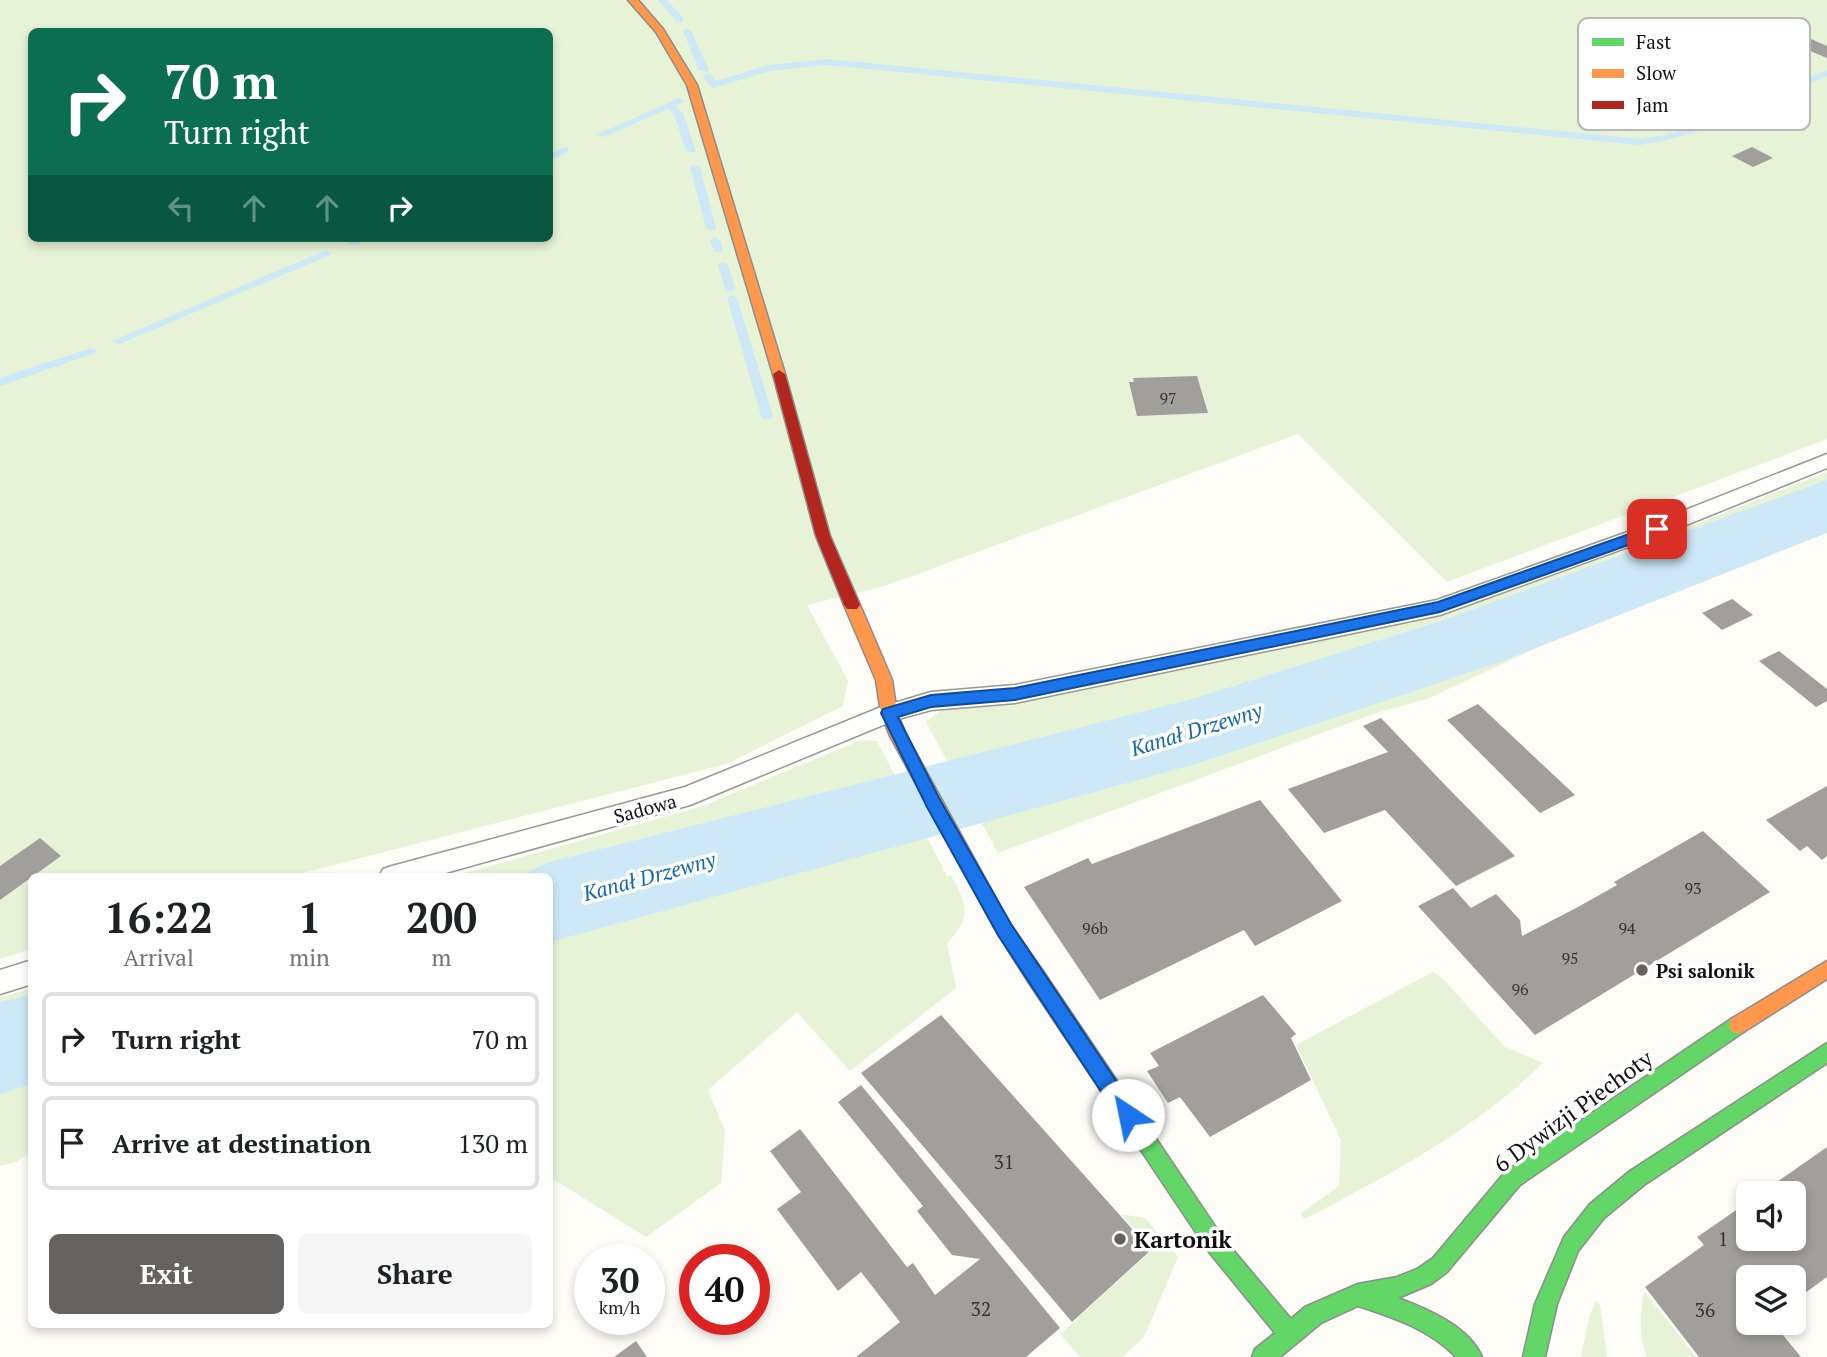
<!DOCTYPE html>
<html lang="en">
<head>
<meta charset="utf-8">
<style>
  :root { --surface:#fff; --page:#f6f6f6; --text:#202124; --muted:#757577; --line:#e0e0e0; --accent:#646362 }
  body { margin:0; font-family:"PT Serif",serif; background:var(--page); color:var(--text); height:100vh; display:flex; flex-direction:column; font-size:26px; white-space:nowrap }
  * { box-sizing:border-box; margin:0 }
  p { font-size:23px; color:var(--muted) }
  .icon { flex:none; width:38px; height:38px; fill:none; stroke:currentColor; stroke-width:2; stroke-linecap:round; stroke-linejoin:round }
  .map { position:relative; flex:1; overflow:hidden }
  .side { position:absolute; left:28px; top:873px; width:525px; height:455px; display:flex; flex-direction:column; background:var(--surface); border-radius:10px; box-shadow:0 4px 10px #0003 }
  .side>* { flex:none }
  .banner { position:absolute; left:28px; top:28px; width:525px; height:214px; border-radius:10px; box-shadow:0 4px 10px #0003; background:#0b6e4f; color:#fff; overflow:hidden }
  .tools { position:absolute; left:1736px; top:1181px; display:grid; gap:14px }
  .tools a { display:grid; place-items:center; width:70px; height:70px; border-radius:10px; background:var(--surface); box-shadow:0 4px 10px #0003; font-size:35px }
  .speed { position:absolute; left:574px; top:1244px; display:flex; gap:14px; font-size:35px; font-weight:700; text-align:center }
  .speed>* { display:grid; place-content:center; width:91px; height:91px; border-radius:50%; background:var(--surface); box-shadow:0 4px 10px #0003; line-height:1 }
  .speed small { font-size:18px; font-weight:400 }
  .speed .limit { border:10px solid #d22; background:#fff; color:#111 }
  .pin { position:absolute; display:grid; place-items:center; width:60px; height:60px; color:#fff; margin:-30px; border-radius:14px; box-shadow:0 4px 10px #0006 }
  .me { position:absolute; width:77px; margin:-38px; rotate:326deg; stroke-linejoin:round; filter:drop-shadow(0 0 5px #0008) }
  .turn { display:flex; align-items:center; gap:24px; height:147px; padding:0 21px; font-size:32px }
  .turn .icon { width:91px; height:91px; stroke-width:2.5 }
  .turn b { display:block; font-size:49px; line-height:60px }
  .lanes { display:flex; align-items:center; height:66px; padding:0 21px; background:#0003; justify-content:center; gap:35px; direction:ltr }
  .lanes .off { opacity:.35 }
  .eta { display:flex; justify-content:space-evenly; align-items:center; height:119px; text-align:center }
  .eta b { font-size:42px; font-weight:600; line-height:49px }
  .primary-button { display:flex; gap:14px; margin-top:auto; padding:14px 21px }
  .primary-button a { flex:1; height:80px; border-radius:10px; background:var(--accent); color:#fff; font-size:28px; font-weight:600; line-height:80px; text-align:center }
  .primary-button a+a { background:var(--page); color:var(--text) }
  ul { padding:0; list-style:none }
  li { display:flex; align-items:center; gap:21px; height:94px; margin:0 14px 10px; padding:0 7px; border:4px solid var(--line); border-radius:10px }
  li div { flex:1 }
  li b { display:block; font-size:26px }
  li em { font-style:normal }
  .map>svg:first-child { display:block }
</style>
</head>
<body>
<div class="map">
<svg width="1827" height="1357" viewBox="0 0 1827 1357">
  <rect width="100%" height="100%" fill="#fdfcf7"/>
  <g fill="#e7f3d7" fill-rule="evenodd">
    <path d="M0 0H1827V439L1447 582 1298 434 885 586 807 605 848 681 843 706 726 764 287 877H32L31 949 0 959ZM32 32H550V238H32Z"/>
    <path d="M1827 472V532L1534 649 1427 699 1376 713 998 853 926 722 942 710 1047 697 1444 614 1666 536Z"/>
    <path d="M861 740 877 741 947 876 951 875C967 905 973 917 947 943L956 988 850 1071 797 1012 708 1090 725 1131 721 1183 646 1237 550 1177V877H451L703 806Z"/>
    <path d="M1433 972 1443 979 1504 1046 1543 1063C1472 1132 1392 1173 1305 1219L1300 1214 1339 1186 1341 1140 1296 1045Z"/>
    <path d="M31 988V1152L16 1162 0 1166V998Z"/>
    <path d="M1121 1214 1145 1218 1178 1257 1144 1337 1122 1357H1080L1060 1334 1152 1250Z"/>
    <path d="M1644 1291 1696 1357H1647C1638 1335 1640 1314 1644 1291Z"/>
    <path d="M1596 1301 1600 1305 1607 1357H1581L1589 1318Z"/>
  </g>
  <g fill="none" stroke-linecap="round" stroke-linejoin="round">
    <g fill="#cde8f7" fill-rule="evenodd">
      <path d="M658 0H667L683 18V22H677Z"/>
      <path d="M687 28 691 31 709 70 707 72 699 70 683 31Z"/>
      <path d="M827 59 1640 139 1664 135 1709 122 1827 70V76C1766 105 1707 134 1640 145L827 65 769 71 714 88 711 87 702 76 710 74 716 81 769 65Z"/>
      <path d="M679 98 684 101 675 106 683 113 696 151 694 153 686 151 674 114 668 109 604 137 596 135Z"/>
      <path d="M565 147 568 148V152L550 160V154Z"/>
      <path d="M692 165 700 167 716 228 715 230 711 231 706 228 690 167Z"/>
      <path d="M715 237 720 240 723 250 722 252H714L710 240Z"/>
      <path d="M353 238H366L357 244H349L348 242Z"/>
      <path d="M326 250 331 253 330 255 122 343 118 344 112 341Z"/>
      <path d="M723 262 728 265 735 289 734 291H726L725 289 718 265Z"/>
      <path d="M732 295 737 298 773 416 771 419H763L761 416 727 298Z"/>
      <path d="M91 348 97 351 95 353 0 386V378Z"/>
    </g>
    <g fill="#cde8f7" fill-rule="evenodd">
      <path d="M1827 480V533L1500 662 1192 765 550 942V877H516L550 862 1192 699 1444 620Z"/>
      <path d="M32 994V1084L0 1094V1002Z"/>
    </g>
  </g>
  <g fill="#a19f9c">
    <path d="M1811 39 1827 46V58L1798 46Z"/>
    <path d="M1779 113 1797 122 1778 130 1761 121Z"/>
    <path d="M1752 147 1773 158 1753 167 1732 156Z"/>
    <path d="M1197 376 1208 413 1137 416 1129 382H1134L1133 378Z"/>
    <path d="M1732 599 1753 615 1722 630 1702 613Z"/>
    <path d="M1779 651 1827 689V701L1816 707 1759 661Z"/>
    <path d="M1478 704 1494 719 1575 795 1540 813 1447 720Z"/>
    <path d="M1381 718 1447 787 1515 856 1456 886 1385 810 1324 833 1288 789 1388 752 1363 726Z"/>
    <path d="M1827 786V856L1822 860 1807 846 1800 851 1766 820Z"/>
    <path d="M1260 800 1342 901 1255 946 1244 930 1100 1000 1024 887 1088 858 1092 864Z"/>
    <path d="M1703 831 1770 892 1535 1035 1418 906 1453 888 1471 908 1496 894 1520 920 1522 936 1578 907 1617 885 1614 882Z"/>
    <path d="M40 838 61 856 0 900V866Z"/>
    <path d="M1263 995 1296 1034 1291 1038 1311 1080 1210 1137 1180 1097 1168 1103 1147 1071 1159 1066 1150 1053Z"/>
    <path d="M941 1015 1151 1250 1072 1322 861 1073Z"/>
    <path d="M861 1085 1060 1328 1026 1357H856L900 1322 861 1272 838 1291 777 1209 801 1192 770 1151 800 1129 907 1267 913 1263 935 1295 980 1259 952 1255 917 1211 923 1206 838 1102Z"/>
    <path d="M1827 1147V1277L1794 1301V1278H1748V1323H1773L1801 1357H1699L1645 1287 1704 1245 1697 1237 1748 1202V1239H1794V1194H1760Z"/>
    <path d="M636 1341 647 1357H614Z"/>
  </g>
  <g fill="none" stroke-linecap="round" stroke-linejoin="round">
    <g stroke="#979795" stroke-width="3">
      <g id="lane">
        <path d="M1827 454V468L1664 534 1440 615 1015 703 931 710 895 720 690 805 431 877H379L383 869 392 866 685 787 881 707 931 692 1015 685 1437 600 1650 524Z"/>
        <path d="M32 960V984L0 994V970Z"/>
      </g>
    </g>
    <g stroke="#8e8d8b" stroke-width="3">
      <g id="fast">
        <path d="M1036 969 1043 971 1223 1238 1291 1319 1305 1307 1358 1284 1397 1277 1417 1269 1433 1258 1506 1171 1731 1019 1738 1016 1745 1019 1747 1025 1745 1031 1520 1185 1447 1272 1431 1284 1398 1298C1427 1309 1469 1326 1482 1357H1456C1429 1329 1394 1318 1358 1306L1321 1323 1280 1357H1252L1255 1349 1275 1333 1209 1252 1029 983 1027 977 1029 971Z"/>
        <path d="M1827 1043V1063L1644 1185 1604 1218 1578 1251 1557 1304 1545 1357H1523L1535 1304 1564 1237 1590 1204 1630 1171Z"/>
      </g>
    </g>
    <g stroke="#8e8d8b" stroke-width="3">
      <g id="slow">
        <path d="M628 0H638L663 29 697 85 785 374 784 377 779 378 773 374 687 85 656 32Z"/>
        <path d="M852 600 860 605 892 680 897 713 906 735 1010 924 1043 971 1045 977 1043 983 1036 985 1029 983 998 934 890 736 881 713 876 680 844 605Z"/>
        <path d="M1827 961V979L1745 1031 1738 1034 1731 1031 1729 1025 1731 1019Z"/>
      </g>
    </g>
    <g stroke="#8e8d8b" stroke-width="3">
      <path id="jam" d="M779 370 785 374 830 536 860 605 857 609H847L844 605 816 536 773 374Z"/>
    </g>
    <use href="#lane" fill="#fffffe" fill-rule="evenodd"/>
    <use href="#fast" fill="#63d668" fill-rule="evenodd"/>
    <use href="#slow" fill="#ff974d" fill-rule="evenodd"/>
    <use href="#jam" fill="#b3261e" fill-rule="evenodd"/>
  </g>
  <path fill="#1a73e8" stroke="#114b97" stroke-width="2" d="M1657 524 1662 526V533L1440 612 1015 700 931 707 898 717 939 798 1011 924 1135 1109 1138 1115 1135 1122 1128 1125 1121 1122 998 935 927 807 881 713 883 709 931 695 1015 688 1438 602Z"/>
  <g fill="#646362" stroke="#fff" stroke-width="2.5">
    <circle cx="1642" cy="970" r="7"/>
    <circle cx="1120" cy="1239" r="7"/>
  </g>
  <g text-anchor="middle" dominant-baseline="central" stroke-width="7" stroke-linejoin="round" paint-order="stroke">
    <g font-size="16" fill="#353434">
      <text x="1168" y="398">97</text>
      <text x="1693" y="888">93</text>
      <text x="1095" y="928">96b</text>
      <text x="1627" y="928">94</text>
      <text x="1570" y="958">95</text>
      <text x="1520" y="989">96</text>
    </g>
    <g font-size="19" fill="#111" stroke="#fff">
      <text transform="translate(645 808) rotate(-15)">Sadowa</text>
    </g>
    <g font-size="19" font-weight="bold" fill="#111" stroke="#fff" text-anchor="start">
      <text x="1656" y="970">Psi salonik</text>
    </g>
    <g font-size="19" fill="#353434">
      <text x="1004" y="1161">31</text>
      <text x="1723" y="1238">1</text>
      <text x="981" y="1308">32</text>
      <text x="1705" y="1309">36</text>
    </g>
    <g font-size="21" font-style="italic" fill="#1768a6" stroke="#fff">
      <text transform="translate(1196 729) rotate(-17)">Kanał Drzewny</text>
      <text transform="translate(649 876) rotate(-15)">Kanał Drzewny</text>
    </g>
    <g font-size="23" fill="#111" stroke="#fff">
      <text transform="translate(1573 1111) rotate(-36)">6 Dywizji Piechoty</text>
    </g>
    <g font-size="23" font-weight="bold" fill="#111" stroke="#fff" text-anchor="start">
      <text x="1134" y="1239">Kartonik</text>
    </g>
  </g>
  <rect x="1578" y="18" width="232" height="112" rx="10" fill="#fff" stroke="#b8b8b8" stroke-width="2"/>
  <rect x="1592" y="38" width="32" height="8" fill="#63d668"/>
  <rect x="1592" y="69" width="32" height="9" fill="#ff974d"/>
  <rect x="1592" y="101" width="32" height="8" fill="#b3261e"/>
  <g font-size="19" fill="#111">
    <text x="1636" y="49">Fast</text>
    <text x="1636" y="80">Slow</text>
    <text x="1636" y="112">Jam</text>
  </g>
</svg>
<div class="tools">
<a><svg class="icon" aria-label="sound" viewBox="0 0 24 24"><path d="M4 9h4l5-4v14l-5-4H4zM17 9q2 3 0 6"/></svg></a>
<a><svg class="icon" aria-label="layers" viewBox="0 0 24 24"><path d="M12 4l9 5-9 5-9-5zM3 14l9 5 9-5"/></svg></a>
</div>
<div class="speed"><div>30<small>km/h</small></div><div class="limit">40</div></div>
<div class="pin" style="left:1657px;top:529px;background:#d93025"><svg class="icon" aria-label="arrive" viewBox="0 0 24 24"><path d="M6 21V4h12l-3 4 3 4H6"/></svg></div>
<svg class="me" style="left:1128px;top:1115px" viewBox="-20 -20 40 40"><circle r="19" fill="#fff"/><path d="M0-13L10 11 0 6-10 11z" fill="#1a73e8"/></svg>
<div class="banner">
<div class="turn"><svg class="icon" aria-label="right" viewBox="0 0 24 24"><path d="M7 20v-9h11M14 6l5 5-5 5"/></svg><div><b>70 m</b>Turn right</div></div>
<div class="lanes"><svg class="icon off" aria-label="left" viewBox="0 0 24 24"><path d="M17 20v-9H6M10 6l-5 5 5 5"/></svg><svg class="icon off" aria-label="ahead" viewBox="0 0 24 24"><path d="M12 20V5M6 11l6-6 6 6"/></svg><svg class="icon off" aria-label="ahead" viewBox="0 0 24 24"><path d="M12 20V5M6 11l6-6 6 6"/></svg><svg class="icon" aria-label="right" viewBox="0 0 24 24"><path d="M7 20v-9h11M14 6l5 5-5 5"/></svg></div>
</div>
<section class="side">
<div class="eta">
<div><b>16:22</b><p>Arrival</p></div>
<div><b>1</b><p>min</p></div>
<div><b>200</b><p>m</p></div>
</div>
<ul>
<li><svg class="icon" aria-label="right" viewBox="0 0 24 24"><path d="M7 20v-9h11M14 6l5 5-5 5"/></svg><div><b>Turn right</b></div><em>70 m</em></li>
<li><svg class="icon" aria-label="arrive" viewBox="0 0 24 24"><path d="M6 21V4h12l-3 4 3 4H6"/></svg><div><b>Arrive at destination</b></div><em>130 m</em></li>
</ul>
<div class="primary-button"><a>Exit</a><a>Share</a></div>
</section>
</div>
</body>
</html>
